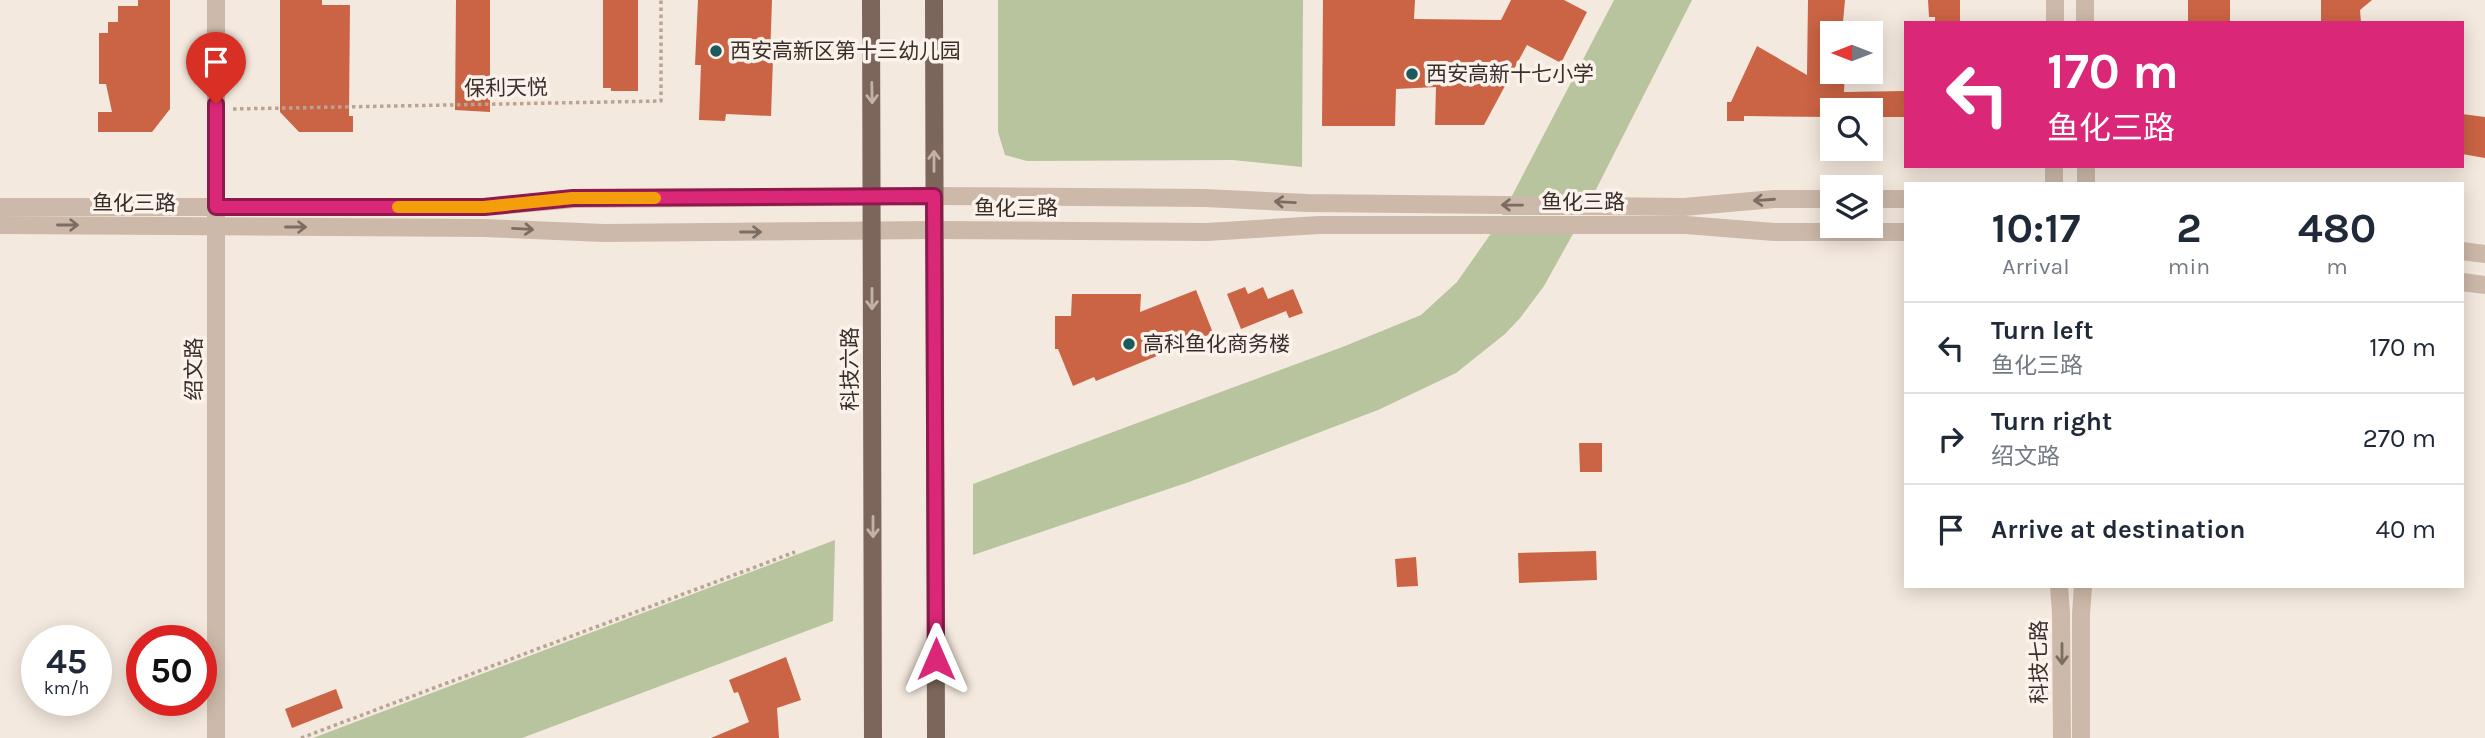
<!DOCTYPE html>
<html lang="en">
<head>
<meta charset="utf-8">
<style>
  :root { --surface:#fff; --page:#f6f6f7; --text:#1f2937; --muted:#747a83; --line:#e0e1e3 }
  body { margin:0; font-family:Karla,"Noto Sans SC",sans-serif; background:var(--page); color:var(--text); height:100vh; display:flex; flex-direction:column; font-size:26px; white-space:nowrap }
  * { box-sizing:border-box; margin:0 }
  p { font-size:23px; color:var(--muted) }
  .icon { flex:none; width:38px; height:38px; fill:none; stroke:currentColor; stroke-width:2; stroke-linecap:round; stroke-linejoin:round }
  .map { position:relative; flex:1; overflow:hidden }
  .side { position:absolute; left:1904px; top:182px; width:560px; height:406px; display:flex; flex-direction:column; background:var(--surface); border-radius:0px; box-shadow:0 4px 18px #0003 }
  .side>* { flex:none }
  .banner { position:absolute; left:1904px; top:21px; width:560px; height:147px; border-radius:0px; box-shadow:0 4px 18px #0003; background:#db2777; color:#fff; overflow:hidden }
  .needle { width:46px; rotate:270deg }
  .fabs { position:absolute; left:1820px; top:21px; display:grid; gap:14px }
  .fabs a { display:grid; place-items:center; width:63px; height:63px; border-radius:0px; background:var(--surface); box-shadow:0 4px 18px #0003; font-size:35px }
  .speed { position:absolute; left:21px; top:625px; display:flex; gap:14px; font-size:35px; font-weight:700; text-align:center }
  .speed>* { display:grid; place-content:center; width:91px; height:91px; border-radius:50%; background:var(--surface); box-shadow:0 4px 18px #0003; line-height:1 }
  .speed small { font-size:18px; font-weight:400 }
  .speed .limit { border:10px solid #d22; background:#fff; color:#111 }
  .pin { position:absolute; display:grid; place-items:center; width:60px; height:60px; color:#fff; margin:-72px -30px; border-radius:50% 50% 50% 0; rotate:-45deg; box-shadow:0 0 7px #0007 }
  .pin .icon { rotate:45deg }
  .me { position:absolute; width:77px; margin:-38px; rotate:0deg; stroke-linejoin:round; filter:drop-shadow(0 0 5px #0008) }
  .turn { display:flex; align-items:center; gap:24px; height:147px; padding:0 28px; font-size:32px }
  .turn .icon { width:91px; height:91px; stroke-width:2.5 }
  .turn b { display:block; font-size:49px; line-height:60px }
  .eta { display:flex; justify-content:space-evenly; align-items:center; height:119px; text-align:center }
  .eta b { font-size:42px; font-weight:700; line-height:49px }
  ul { padding:0; list-style:none }
  li { display:flex; align-items:center; gap:21px; height:91px; padding:0 28px; border-top:2px solid var(--line) }
  li div { flex:1 }
  li b { display:block; font-size:26px }
  li em { font-style:normal }
  .map>svg:first-child { display:block }
</style>
</head>
<body>
<div class="map">
<svg width="2485" height="738" viewBox="0 0 2485 738">
  <rect width="100%" height="100%" fill="#f4e9de"/>
  <g fill="#b7c49d">
    <path d="M998 0H1303L1302 167 1233 160 1027 161 1005 155 998 132Z"/>
    <path d="M1614 0H1692L1583 215H1502Z"/>
    <path d="M1492 232H1574L1544 286 1520 318 1505 334 1456 373 1378 410 1189 482 973 555V484L1345 346 1421 315 1457 282Z"/>
    <path d="M835 540 833 621 522 738H313Z"/>
  </g>
  <g fill="#cb6445">
    <path d="M138 0H170V109L152 132H98V112H112L106 84H99V33H108V22H118V6H138Z"/>
    <path d="M280 0H322V5H350L349 116H353V132H299L280 112Z"/>
    <path d="M456 0H490V112L455 110Z"/>
    <path d="M603 0H638V91H611V88H603Z"/>
    <path d="M698 0H772L770 58H773L771 116 726 114 725 121 699 120 701 65H695Z"/>
    <path d="M1323 0H1415L1414 19 1501 20 1511 0H1564L1587 12 1561 63 1527 45 1484 125H1435L1436 87 1396 89 1395 126H1322Z"/>
    <path d="M1808 0H1845L1842 33H1832V72H1845L1844 92 1906 91V117H1871V110H1832V117L1744 116V121H1727V102H1731L1757 46 1807 75Z"/>
    <path d="M1928 0H1960V23H1935V17H1929Z"/>
    <rect x="2188" y="0" width="42" height="23"/>
    <path d="M2321 0H2372L2360 10 2361 23H2321Z"/>
    <path d="M2462 114 2485 117V158L2462 154Z"/>
    <path d="M1245 287 1248 294 1263 287 1268 299 1293 289 1303 313 1289 318 1286 311 1241 329 1227 294Z"/>
    <path d="M1196 290 1213 333 1096 381 1094 377 1073 386 1058 349H1055V316H1071L1072 294H1141L1140 312Z"/>
    <path d="M1579 443H1602V472H1580Z"/>
    <path d="M1596 551 1597 580 1519 583 1518 553Z"/>
    <path d="M1416 557 1418 586 1397 587 1395 559Z"/>
    <path d="M786 657 801 700 777 708 779 738H711L749 722 738 692 734 693 729 680Z"/>
    <path d="M336 689 343 708 292 728 285 709Z"/>
  </g>
  <g fill="none" stroke-linecap="round" stroke-linejoin="round">
    <g stroke="#b9a393" stroke-width="3.5" stroke-dasharray="3.5 3.5" stroke-linecap="butt">
      <path d="M233 109 661 101V0"/>
      <path d="M301 738 795 552"/>
    </g>
    <g stroke="#cdb9a9" stroke-width="18">
      <path d="M216 0V738"/>
      <path d="M2085 0V23"/>
      <path d="M2055 23V0"/>
      <path d="M2086 166V184"/>
      <path d="M2054 184V166"/>
      <path d="M1871 199H1906"/>
      <path d="M0 207H484L574 199 934 196 1205 198 1307 203 1684 207 1774 199H1832"/>
      <path d="M0 225 483 228 604 233 934 230 1207 232 1320 225H1686L1774 232H1906"/>
      <path d="M2462 251 2485 254"/>
      <path d="M2462 282 2485 285"/>
      <path d="M2059 586 2061 613 2062 738"/>
      <path d="M2081 738V614L2083 586"/>
    </g>
    <g stroke="#7c655a" stroke-width="18">
      <path d="M871 0 873 738"/>
      <path d="M934 0 936 738"/>
    </g>
  </g>
  <defs><path id="oneway-shaft" d="M-6 0H5M1.5-3L5.5 0L1.5 3" fill="none" stroke-width="1.6" stroke-linecap="round" stroke-linejoin="round" transform="scale(1.75)"/></defs>
  <g stroke="#c2b3aa">
    <use href="#oneway-shaft" transform="translate(872 93) rotate(89)"/>
    <use href="#oneway-shaft" transform="translate(934 161) rotate(-90)"/>
    <use href="#oneway-shaft" transform="translate(872 299) rotate(90)"/>
    <use href="#oneway-shaft" transform="translate(873 527) rotate(90)"/>
  </g>
  <g stroke="#7c6d63">
    <use href="#oneway-shaft" transform="translate(1764 200) rotate(176)"/>
    <use href="#oneway-shaft" transform="translate(1285 202) rotate(-177)"/>
    <use href="#oneway-shaft" transform="translate(1512 205) rotate(-179)"/>
    <use href="#oneway-shaft" transform="translate(68 225)"/>
    <use href="#oneway-shaft" transform="translate(296 227)"/>
    <use href="#oneway-shaft" transform="translate(523 229) rotate(3)"/>
    <use href="#oneway-shaft" transform="translate(751 232)"/>
    <use href="#oneway-shaft" transform="translate(2062 654) rotate(90)"/>
  </g>
  <g fill="none" stroke-linecap="round" stroke-linejoin="round">
    <g stroke="#8e194d" stroke-width="18">
      <path id="route" d="M216 104V207H484L573 198 934 196 936 659"/>
    </g>
    <use href="#route" stroke="#db2777" stroke-width="12"/>
    <path stroke="#f59e0b" stroke-width="12" d="M398 207H484L573 198H655"/>
  </g>
  <g fill="#1d5a5d" stroke="#fbf3eb" stroke-width="2.5">
    <circle cx="716" cy="51" r="7"/>
    <circle cx="1412" cy="74" r="7"/>
    <circle cx="1129" cy="344" r="7"/>
  </g>
  <g text-anchor="middle" dominant-baseline="central" stroke-width="7" stroke-linejoin="round" paint-order="stroke">
    <g font-size="21" fill="#3a2e29" stroke="#fbf3eb" text-anchor="start">
      <text x="730" y="51">西安高新区第十三幼儿园</text>
      <text x="1426" y="74">西安高新十七小学</text>
      <text x="1143" y="344">高科鱼化商务楼</text>
    </g>
    <g font-size="21" fill="#3a2e29" stroke="#fbf3eb">
      <text transform="translate(506 88) rotate(-1)">保利天悦</text>
      <text x="1583" y="202">鱼化三路</text>
      <text x="134" y="203">鱼化三路</text>
      <text x="1016" y="208">鱼化三路</text>
      <text transform="translate(194 369) rotate(-90)">绍文路</text>
      <text transform="translate(850 369) rotate(-90)">科技六路</text>
      <text transform="translate(2039 662) rotate(-90)">科技七路</text>
    </g>
  </g>
</svg>
<div class="fabs">
<a><svg class="needle" viewBox="-14 -14 28 28"><path d="M0-13l5 13h-10z" fill="#e53935"/><path d="M0 13l5-13h-10z" fill="#747a83"/></svg></a>
<a><svg class="icon" aria-label="search" viewBox="0 0 24 24"><circle cx="10" cy="10" r="6"/><path d="M15 15l6 6"/></svg></a>
<a><svg class="icon" aria-label="layers" viewBox="0 0 24 24"><path d="M12 4l9 5-9 5-9-5zM3 14l9 5 9-5"/></svg></a>
</div>
<div class="speed"><div>45<small>km/h</small></div><div class="limit">50</div></div>
<div class="pin" style="left:216px;top:104px;background:#d93025"><svg class="icon" aria-label="arrive" viewBox="0 0 24 24"><path d="M6 21V4h12l-3 4 3 4H6"/></svg></div>
<svg class="me" style="left:936px;top:659px" viewBox="-20 -20 40 40"><path d="M0-17L14 15 0 8-14 15z" fill="#db2777" stroke="#fff" stroke-width="4"/></svg>
<div class="banner">
<div class="turn"><svg class="icon" aria-label="left" viewBox="0 0 24 24"><path d="M17 20v-9H6M10 6l-5 5 5 5"/></svg><div><b>170 m</b>鱼化三路</div></div>
</div>
<section class="side">
<div class="eta">
<div><b>10:17</b><p>Arrival</p></div>
<div><b>2</b><p>min</p></div>
<div><b>480</b><p>m</p></div>
</div>
<ul>
<li><svg class="icon" aria-label="left" viewBox="0 0 24 24"><path d="M17 20v-9H6M10 6l-5 5 5 5"/></svg><div><b>Turn left</b><p>鱼化三路</p></div><em>170 m</em></li>
<li><svg class="icon" aria-label="right" viewBox="0 0 24 24"><path d="M7 20v-9h11M14 6l5 5-5 5"/></svg><div><b>Turn right</b><p>绍文路</p></div><em>270 m</em></li>
<li><svg class="icon" aria-label="arrive" viewBox="0 0 24 24"><path d="M6 21V4h12l-3 4 3 4H6"/></svg><div><b>Arrive at destination</b></div><em>40 m</em></li>
</ul>
</section>
</div>
</body>
</html>
